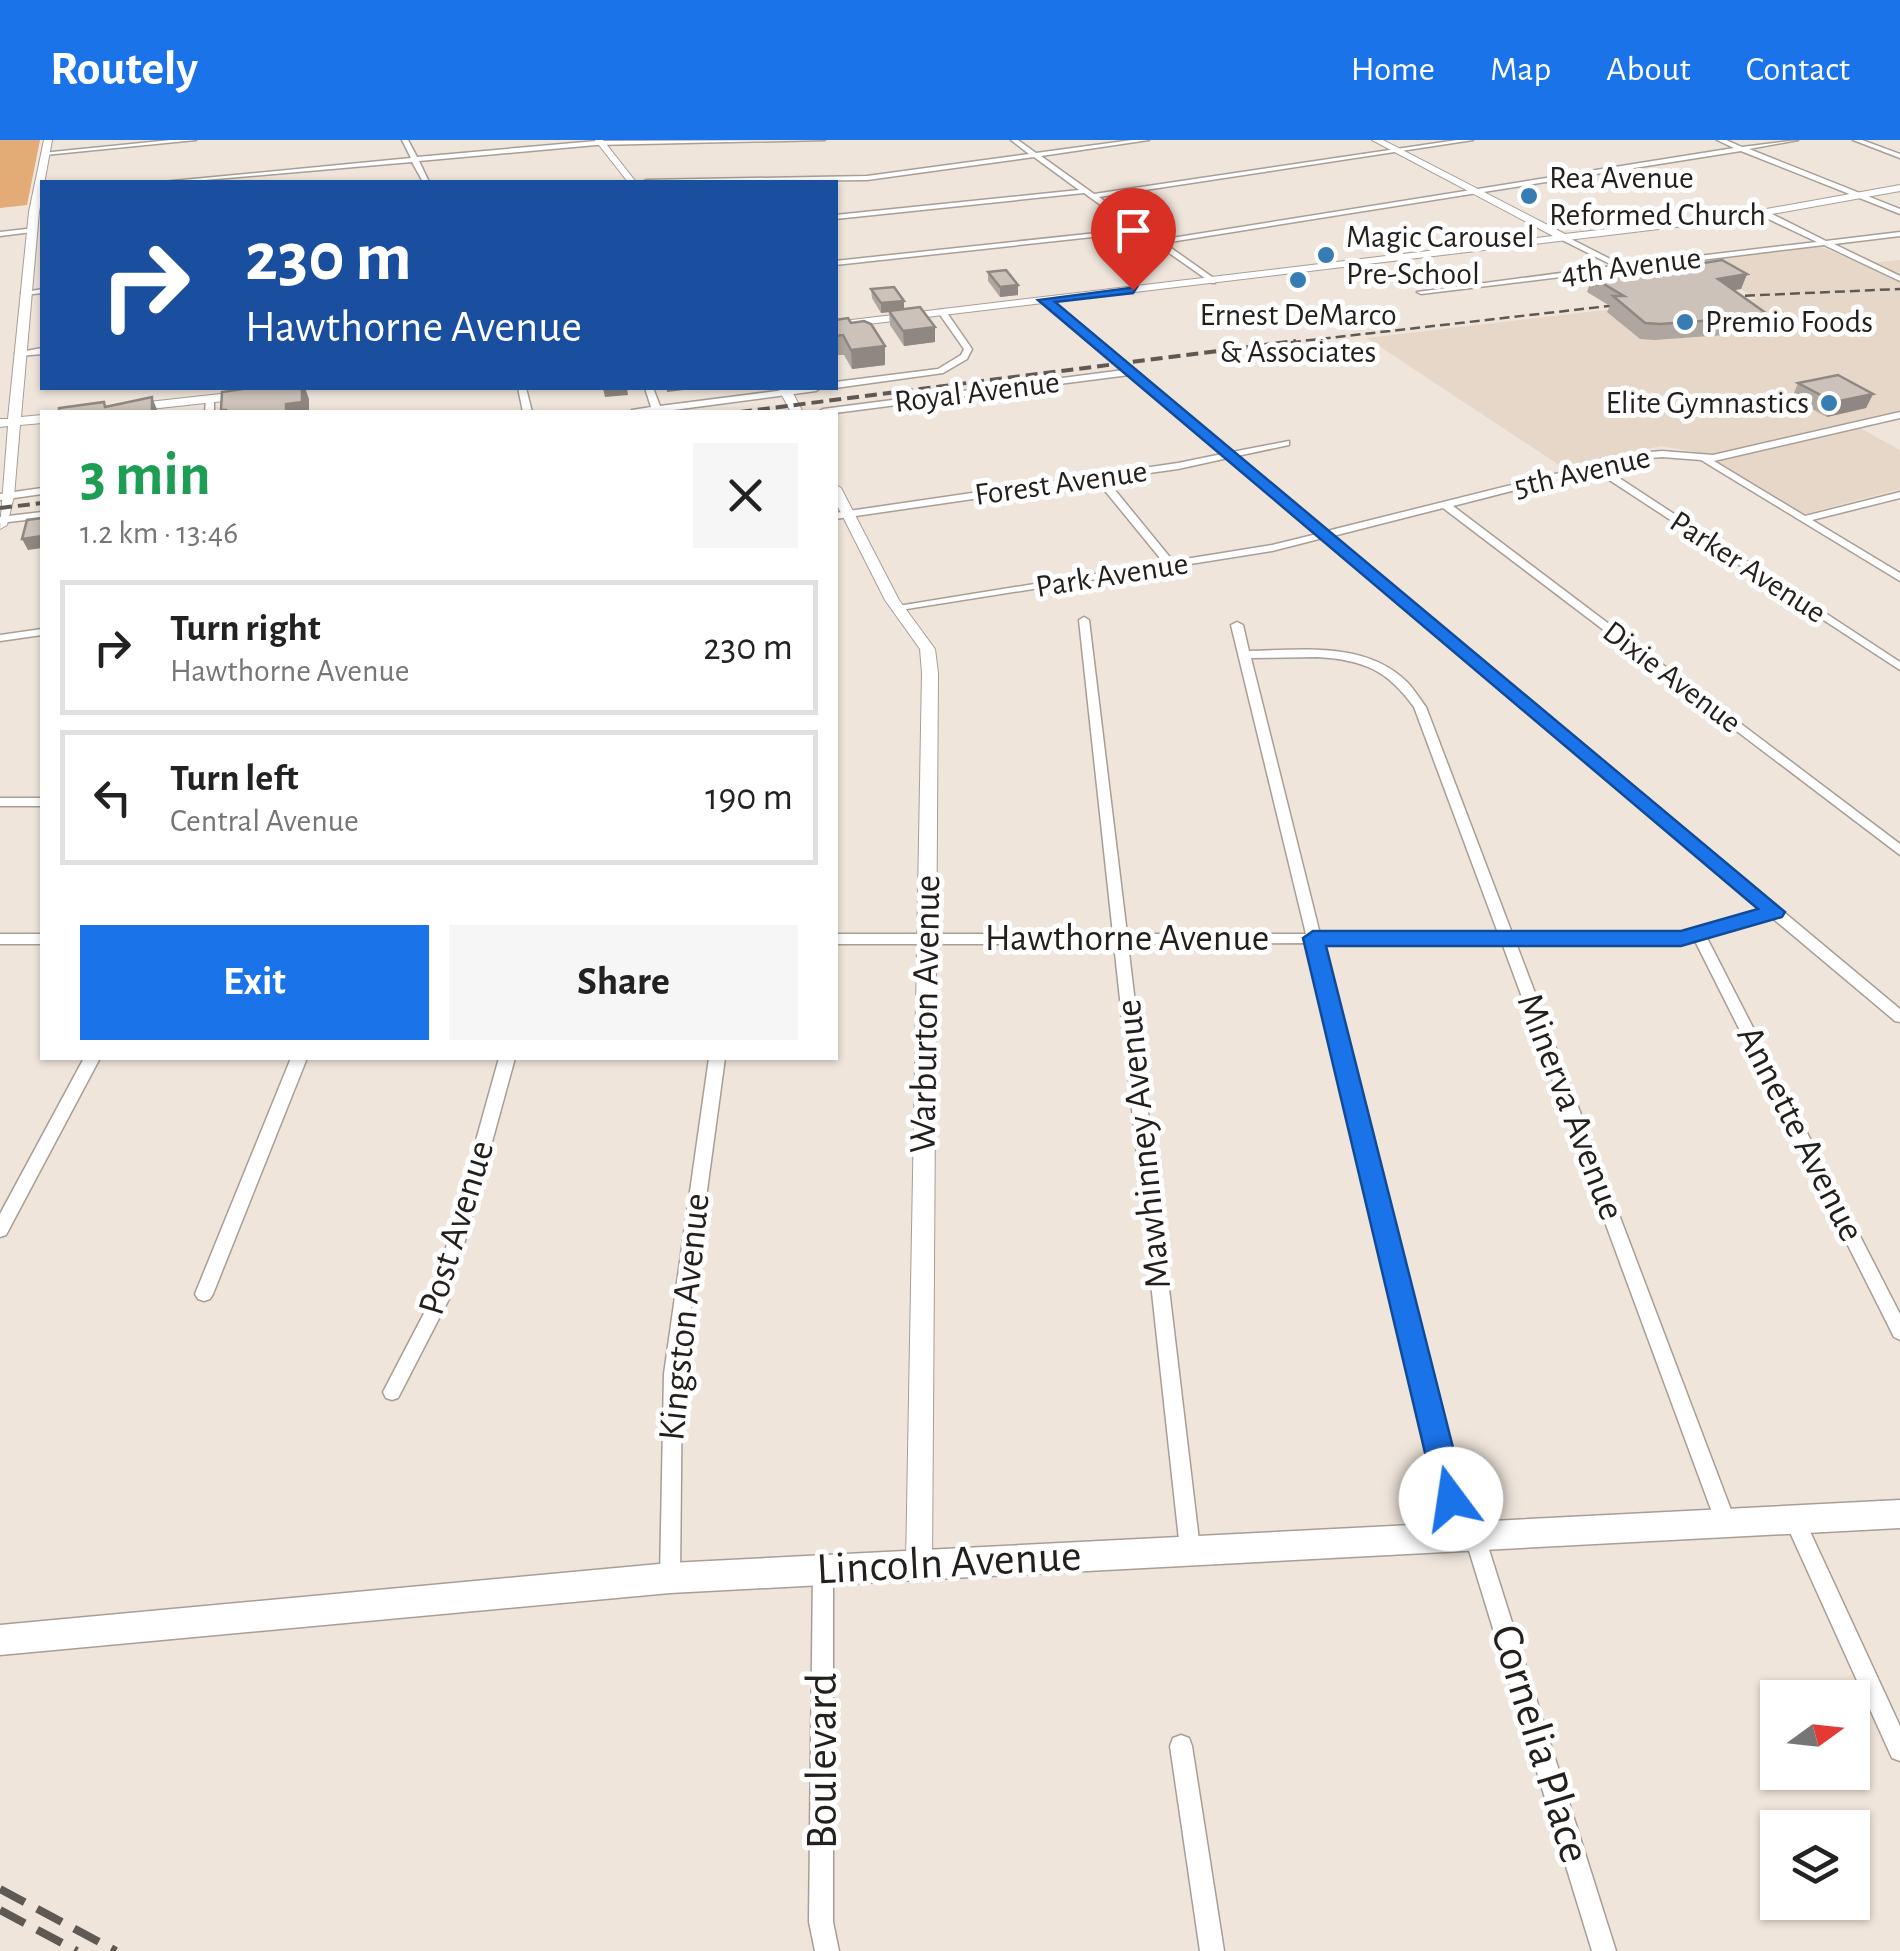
<!DOCTYPE html>
<html lang="en">
<head>
<meta charset="utf-8">
<style>
  :root { --surface:#fff; --page:#f6f6f6; --text:#222; --muted:#767676; --line:#e0e0e0; --accent:#1a73e8 }
  body { margin:0; font-family:"Alegreya Sans",sans-serif; background:var(--page); color:var(--text); height:100vh; display:flex; flex-direction:column; font-size:38px; white-space:nowrap }
  * { box-sizing:border-box; margin:0 }
  p { font-size:32px; color:var(--muted) }
  .icon { flex:none; width:55px; height:55px; fill:none; stroke:currentColor; stroke-width:2; stroke-linecap:round; stroke-linejoin:round }
  .map { position:relative; flex:1; overflow:hidden }
  .panel { position:absolute; left:40px; top:270px; width:798px; height:650px; display:flex; flex-direction:column; background:var(--surface); border-radius:0px; box-shadow:0 2px 8px #0004 }
  .panel>* { flex:none }
  .banner { position:absolute; left:40px; top:40px; width:798px; height:210px; border-radius:0px; box-shadow:0 2px 8px #0004; background:#1a4fa0; color:#fff; overflow:hidden }
  .needle { width:65px; rotate:75deg }
  .controls { position:absolute; left:1760px; top:1540px; display:grid; gap:20px }
  .controls a { display:grid; place-items:center; width:110px; height:110px; border-radius:0px; background:var(--surface); box-shadow:0 2px 8px #0004; font-size:50px }
  .pin { position:absolute; display:grid; place-items:center; width:85px; height:85px; color:#fff; margin:-102px -42px; border-radius:50% 50% 50% 0; rotate:-45deg; box-shadow:0 0 10px #0007 }
  .pin .icon { rotate:45deg }
  .me { position:absolute; width:110px; margin:-55px; rotate:346deg; stroke-linejoin:round; filter:drop-shadow(0 0 8px #0008) }
  .turn { display:flex; align-items:center; gap:35px; height:210px; padding:0 40px; font-size:45px }
  .turn .icon { width:130px; height:130px; stroke-width:2.5 }
  .turn b { display:block; font-size:70px; line-height:85px }
  .round { display:grid; place-items:center; flex:none; width:105px; height:105px; border-radius:0px; background:var(--page) }
  .head { display:flex; align-items:center; justify-content:space-between; height:170px; padding:0 40px }
  h1 { font-size:60px; font-weight:700; line-height:75px; color:#1e9e55 }
  .button { display:flex; gap:20px; margin-top:auto; padding:20px 40px }
  .button a { flex:1; height:115px; border-radius:0px; background:var(--accent); color:#fff; font-size:40px; font-weight:700; line-height:115px; text-align:center }
  .button a+a { background:var(--page); color:var(--text) }
  ul { padding:0; list-style:none }
  li { display:flex; align-items:center; gap:30px; height:135px; margin:0 20px 15px; padding:0 20px; border:5px solid var(--line); border-radius:0px }
  li div { flex:1 }
  li b { display:block; font-size:38px }
  li em { font-style:normal }
  header { display:flex; align-items:center; gap:60px; box-sizing:border-box; height:140px; padding:0 50px; background:var(--accent); color:#fff }
  header strong { font-size:48px }
  nav { display:flex; gap:55px; margin-inline-start:auto; font-size:35px }
  .map>svg:first-child { display:block }
</style>
</head>
<body>
<header>
<strong>Routely</strong>
<nav><a>Home</a><a>Map</a><a>About</a><a>Contact</a></nav>
</header>
<div class="map">
<svg width="1900" height="1811" viewBox="0 0 1900 1811">
  <rect width="100%" height="100%" fill="#efe5db"/>
  <path fill="#e7d7c8" d="M1817 105 1861 124 1900 120V270L1849 282 1900 310V349L1804 374 1705 314 1661 306 1565 329 1367 198 1596 171 1757 159 1692 120Z"/>
  <path fill="#e3ab75" d="M0 0H40L27 65 0 68Z"/>
  <g fill="none" stroke-linecap="round" stroke-linejoin="round">
    <g stroke="#a89e95" stroke-width="3">
      <g id="minor">
        <path d="M171 0H196L45 15 42 13Z"/>
        <path d="M402 0H408L417 17 596 1 825 0 596 5 419 21 429 42H423L412 22 182 42H162L411 18Z"/>
        <path d="M1011 0H1018L1036 13 1132 0H1149L1041 16 1094 54 1457 0H1473L1099 57 1159 100 1734 8 1717 0H1726L1742 7 1798 0 1749 9 1900 69V74L1741 11 1164 103 1215 139V143H1212L1139 92 835 125V121L1134 89 1084 53 835 79V75L1079 50 1034 17 867 40 643 42 646 40 867 36 1029 14Z"/>
        <path d="M1853 0H1862L1900 14V18Z"/>
        <path d="M1760 71H1766L1826 101 1900 92V96L1834 104 1900 136V141L1824 105 1421 154 1417 152 1614 126 1562 100 1565 96 1622 125 1817 102 1760 75Z"/>
        <path d="M35 88 32 92 0 96V92Z"/>
        <path d="M42 149V153L25 155 21 153Z"/>
        <path d="M1042 158H1048L1232 312 1289 301V305L1237 316 1327 391 1639 313 1662 311 1713 315 1900 272V278L1714 321 1805 376 1900 352V358L1812 380 1900 433V441L1701 320 1662 317 1639 319 1604 328 1900 522V530L1594 330 1453 366 1900 704V715L1443 368 1333 396 1900 869V882L1895 881 1771 777 1706 796 1900 1174V1200L1894 1197 1694 799 1681 803H1516L1736 1383 1733 1390 1726 1392 1719 1390 1716 1383 1502 803H1322L1469 1390 1475 1387 1482 1390 1485 1397 1616 1811H1592L1467 1404 1461 1407 1454 1404 1451 1397 1308 803 1128 804 1200 1409 1197 1416 1190 1419 1183 1416 1180 1409 1114 804H835V794H1113L1079 480 1084 477 1089 480 1127 794H1306L1231 485 1237 482 1243 485 1249 511C1301 510 1366 501 1407 542 1414 549 1420 559 1426 567L1512 793H1681L1763 770 1323 398 1272 411 894 471 893 469 898 466 1164 423 1097 341 835 379V373L1178 323 1222 314 1129 235 835 273 818 272 823 269 1124 230 1042 162ZM1228 318 1317 394 1272 405 1173 421 1106 339 1178 329ZM1318 517C1364 520 1387 530 1414 567L1498 793 1320 794 1251 518Z"/>
        <path d="M939 170H945L972 209 967 219 943 233 835 248H834L835 242 938 229 961 215 964 209 938 172Z"/>
        <path d="M42 208V214L19 216 15 213Z"/>
        <path d="M518 248H526L532 272H523Z"/>
        <path d="M645 248H653L660 266 800 248H820L816 251 658 272H631L632 270 651 267Z"/>
        <path d="M210 256 214 259V272H205L206 259Z"/>
        <path d="M42 348V354L0 360V354Z"/>
        <path d="M42 372V378L0 383V377Z"/>
        <path d="M42 489V495L0 501V495Z"/>
        <rect x="0" y="658" width="42" height="8"/>
        <rect x="0" y="794" width="42" height="10"/>
        <path d="M84 918H100L6 1095 0 1097V1074Z"/>
        <path d="M291 918H307L213 1154 210 1159 204 1161 198 1159 195 1154Z"/>
        <path d="M499 918H515L449 1159 398 1258 392 1260 386 1258 383 1252 432 1158Z"/>
        <path d="M709 918H725L682 1234 680 1438 677 1445 670 1448 663 1445 660 1438 664 1234Z"/>
        <path d="M1794 1370 1801 1372 1900 1586V1621L1892 1618 1784 1379 1787 1372Z"/>
        <path d="M823 1420 830 1423 833 1430V1782L839 1811H815L809 1782 813 1430 816 1423Z"/>
        <path d="M1181 1595 1189 1598 1192 1606 1224 1811H1200L1170 1606 1173 1598Z"/>
      </g>
    </g>
    <g stroke="#a89e95" stroke-width="2">
      <g id="tertiary">
        <path d="M44 0H52L39 72 21 277 42 275V283L20 285 14 356 7 385 0 389 8 286 0 287V279H8L29 72Z"/>
        <path d="M595 0H603L636 42H628Z"/>
        <path d="M1372 0H1383L1565 94 1750 72 1900 45V51L1750 78 835 188V182L1553 96Z"/>
        <path d="M778 248H790L803 272H791Z"/>
        <path d="M247 251 251 252V258L123 272H89L95 268Z"/>
        <path d="M835 344 841 348 899 460 935 509 938 533 932 1425 928 1434 919 1438 910 1434 906 1425 922 533 920 509 885 460 835 361Z"/>
      </g>
    </g>
    <g stroke="#a89e95" stroke-width="3">
      <path id="secondary" d="M1900 1360V1388L670 1453 0 1515V1485L670 1423Z"/>
    </g>
    <use href="#minor" fill="#fff" fill-rule="evenodd"/>
    <use href="#tertiary" fill="#fff" fill-rule="evenodd"/>
    <use href="#secondary" fill="#fff" fill-rule="evenodd"/>
    <g stroke="#5f5954" stroke-width="2.5" stroke-dasharray="10 5" stroke-linecap="butt">
      <path d="M1715 157 1900 149"/>
      <path d="M1276 204 1635 163"/>
    </g>
    <g stroke="#5f5954" stroke-width="4" stroke-dasharray="12 6" stroke-linecap="butt">
      <path d="M740 272 1296 201"/>
      <path d="M0 368 42 363"/>
    </g>
    <g stroke="#5f5954" stroke-width="8" stroke-dasharray="28 14" stroke-linecap="butt">
      <path d="M0 1749 116 1811"/>
      <path d="M0 1770 77 1811"/>
    </g>
  </g>
  <g fill="#afa79f">
    <path d="M1673 128 1747 134 1741 149 1734 150 1770 176 1764 192 1655 200 1640 199 1607 172 1610 166 1587 152 1592 137Z"/>
    <path d="M988 132 1018 145V155L1000 157 988 141Z"/>
    <path d="M871 149 904 169 935 202 904 206 890 185 889 172 881 173 872 158Z"/>
    <path d="M835 180 851 183 885 206V225L852 229 844 215H835Z"/>
    <path d="M1798 243 1873 254 1866 268 1827 277 1792 258Z"/>
  </g>
  <g fill="#8f8882">
    <path d="M1747 134 1741 149 1712 154 1718 139Z"/>
    <path d="M1018 145V155L1000 157V147Z"/>
    <path d="M904 161V170L881 173V163Z"/>
    <path d="M935 187V202L904 206 903 191Z"/>
    <path d="M885 206V225L852 229 851 210Z"/>
    <path d="M302 248H305L309 259V272H278Z"/>
    <path d="M603 248H627L628 255 605 257Z"/>
    <path d="M667 248H692V249L667 252Z"/>
    <path d="M1873 254 1866 268 1827 277 1834 262Z"/>
    <path d="M152 257 158 272H152Z"/>
    <path d="M42 396V408L28 410 22 399Z"/>
  </g>
  <g fill="#ccc2b9" stroke="#8f8882" stroke-width="2.5">
    <path d="M1722 120 1747 134 1718 139 1770 176 1660 184 1645 183 1613 156H1624L1592 137 1664 124 1673 128Z"/>
    <path d="M1006 130 1018 145 1000 147 988 132Z"/>
    <path d="M894 147 904 161 881 163 871 149Z"/>
    <path d="M920 167 935 187 903 191 889 171Z"/>
    <path d="M848 178 851 183 864 181 871 184 885 206 851 210 843 195 835 196V180Z"/>
    <path d="M1838 235 1873 254 1834 262 1798 243Z"/>
    <path d="M250 248H302V262L286 264V271L278 272H226V270H221L222 252Z"/>
    <path d="M152 257V272H59V268L104 262 105 267Z"/>
    <path d="M42 378V396L22 399 27 380Z"/>
  </g>
  <path fill="#1a73e8" stroke="#114b97" stroke-width="2.5" d="M1137 147 1133 153 1055 162 1785 772 1782 777 1681 806H1326L1466 1359 1461 1369 1451 1373 1441 1369 1436 1359 1303 798 1313 791H1681L1758 769 1038 160Z"/>
  <g fill="#377cb2" stroke="#fff" stroke-width="4">
    <circle cx="1529" cy="56" r="10"/>
    <circle cx="1326" cy="115" r="10"/>
    <circle cx="1298" cy="140" r="10"/>
    <circle cx="1685" cy="182" r="10"/>
    <circle cx="1829" cy="263" r="10"/>
  </g>
  <g text-anchor="middle" dominant-baseline="central" stroke-width="10" stroke-linejoin="round" paint-order="stroke">
    <g font-size="32" fill="#231f1c" stroke="#fff" text-anchor="start">
      <text x="1549" y="38">Rea Avenue<tspan x="1549" dy="37">Reformed Church</tspan></text>
      <text x="1346" y="97">Magic Carousel<tspan x="1346" dy="37">Pre-School</tspan></text>
      <text x="1298" y="175" text-anchor="middle">Ernest DeMarco<tspan x="1298" dy="37">&amp; Associates</tspan></text>
      <text x="1705" y="182">Premio Foods</text>
      <text x="1809" y="263" text-anchor="end">Elite Gymnastics</text>
    </g>
    <g font-size="32" fill="#231f1c" stroke="#fff">
      <text transform="translate(1631 126) rotate(-7)">4th Avenue</text>
      <text transform="translate(977 252) rotate(-7)">Royal Avenue</text>
      <text transform="translate(1582 332) rotate(-13)">5th Avenue</text>
      <text transform="translate(1061 343) rotate(-8)">Forest Avenue</text>
      <text transform="translate(1748 427) rotate(33)">Parker Avenue</text>
      <text transform="translate(1112 435) rotate(-9)">Park Avenue</text>
      <text transform="translate(1672 537) rotate(37)">Dixie Avenue</text>
    </g>
    <g font-size="38" fill="#231f1c" stroke="#fff">
      <text x="1127" y="799">Hawthorne Avenue</text>
      <text transform="translate(926 874) rotate(-89)">Warburton Avenue</text>
      <text transform="translate(1570 967) rotate(69)">Minerva Avenue</text>
      <text transform="translate(1800 994) rotate(63)">Annette Avenue</text>
      <text transform="translate(1144 1004) rotate(-96)">Mawhinney Avenue</text>
      <text transform="translate(457 1088) rotate(-73)">Post Avenue</text>
      <text transform="translate(685 1177) rotate(-84)">Kingston Avenue</text>
    </g>
    <g font-size="45" fill="#231f1c" stroke="#fff">
      <text transform="translate(949 1423) rotate(-3)">Lincoln Avenue</text>
      <text transform="translate(1540 1604) rotate(73)">Cornelia Place</text>
      <text transform="translate(822 1621) rotate(-90)">Boulevard</text>
    </g>
  </g>
</svg>
<div class="controls">
<a><svg class="needle" viewBox="-14 -14 28 28"><path d="M0-13l5 13h-10z" fill="#e53935"/><path d="M0 13l5-13h-10z" fill="#767676"/></svg></a>
<a><svg class="icon" aria-label="layers" viewBox="0 0 24 24"><path d="M12 4l9 5-9 5-9-5zM3 14l9 5 9-5"/></svg></a>
</div>
<div class="pin" style="left:1133px;top:150px;background:#d93025"><svg class="icon" aria-label="arrive" viewBox="0 0 24 24"><path d="M6 21V4h12l-3 4 3 4H6"/></svg></div>
<svg class="me" style="left:1451px;top:1359px" viewBox="-20 -20 40 40"><circle r="19" fill="#fff"/><path d="M0-13L10 11 0 6-10 11z" fill="#1a73e8"/></svg>
<div class="banner">
<div class="turn"><svg class="icon" aria-label="right" viewBox="0 0 24 24"><path d="M7 20v-9h11M14 6l5 5-5 5"/></svg><div><b>230 m</b>Hawthorne Avenue</div></div>
</div>
<section class="panel">
<div class="head"><div><h1>3 min</h1><p>1.2 km · 13:46</p></div><a class="round"><svg class="icon" aria-label="close" viewBox="0 0 24 24"><path d="M6 6l12 12M18 6L6 18"/></svg></a></div>
<ul>
<li><svg class="icon" aria-label="right" viewBox="0 0 24 24"><path d="M7 20v-9h11M14 6l5 5-5 5"/></svg><div><b>Turn right</b><p>Hawthorne Avenue</p></div><em>230 m</em></li>
<li><svg class="icon" aria-label="left" viewBox="0 0 24 24"><path d="M17 20v-9H6M10 6l-5 5 5 5"/></svg><div><b>Turn left</b><p>Central Avenue</p></div><em>190 m</em></li>
</ul>
<div class="button"><a>Exit</a><a>Share</a></div>
</section>
</div>
</body>
</html>
